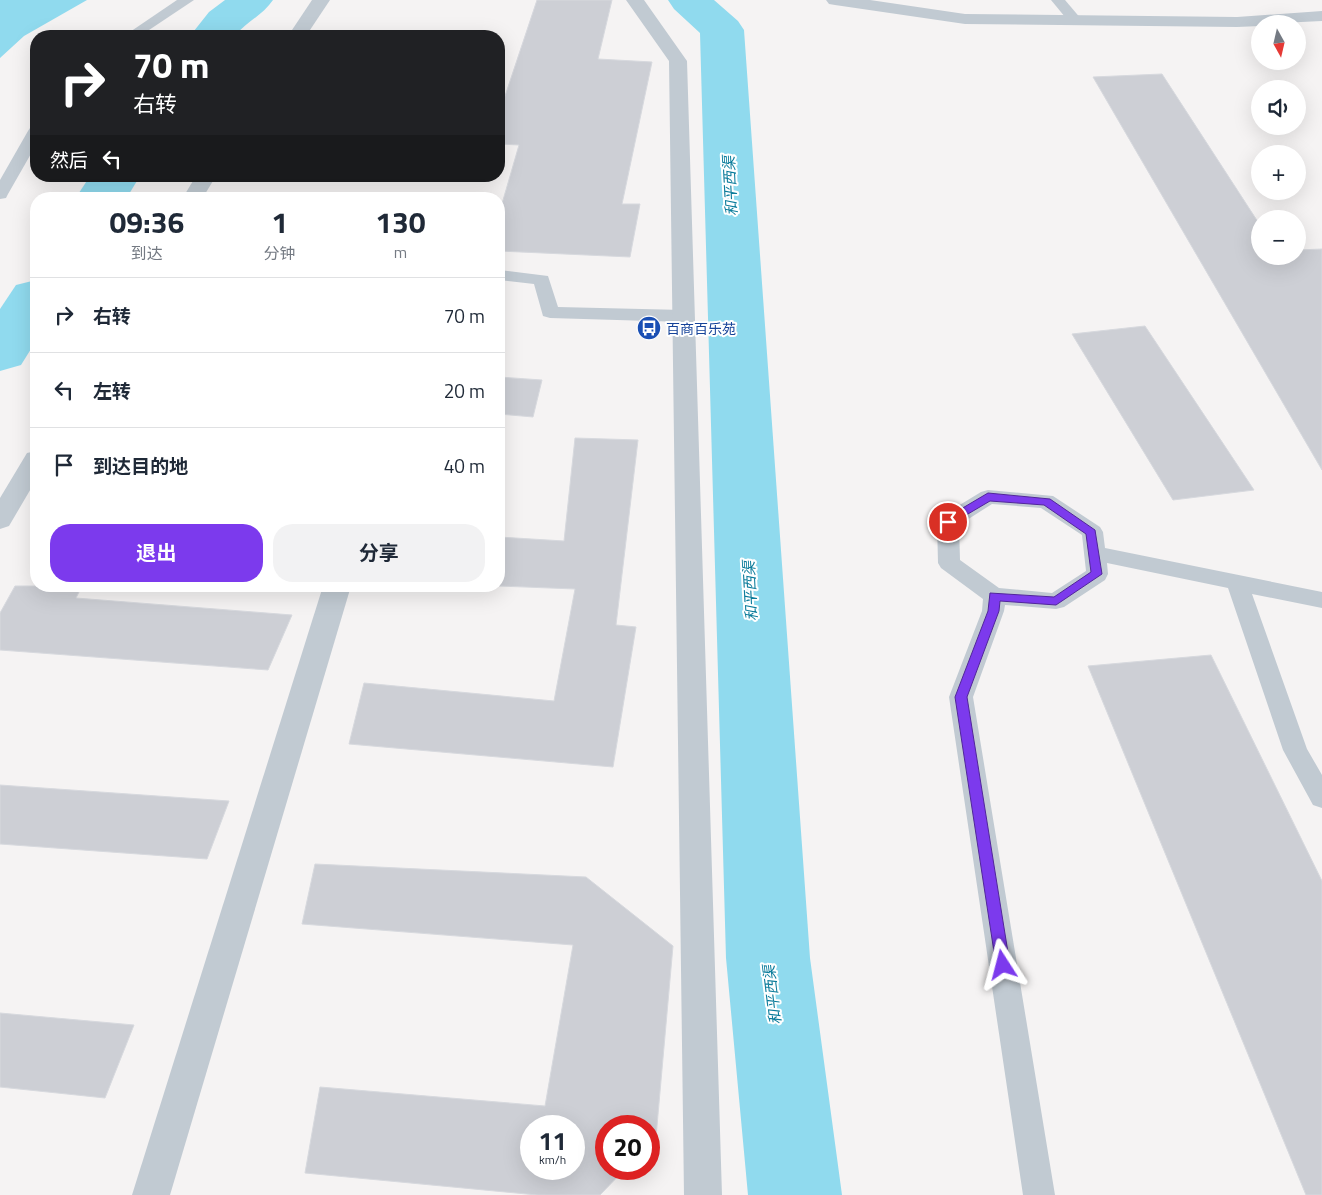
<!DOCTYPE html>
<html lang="zh">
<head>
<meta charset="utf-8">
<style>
  :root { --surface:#fff; --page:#f2f2f3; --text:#1f2937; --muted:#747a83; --line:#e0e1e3; --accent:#7c3aed }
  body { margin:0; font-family:"Titillium Web","Noto Sans SC",sans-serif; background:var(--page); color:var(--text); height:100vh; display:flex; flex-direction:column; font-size:19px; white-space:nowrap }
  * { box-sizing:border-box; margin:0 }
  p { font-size:16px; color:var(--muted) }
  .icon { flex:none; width:28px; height:28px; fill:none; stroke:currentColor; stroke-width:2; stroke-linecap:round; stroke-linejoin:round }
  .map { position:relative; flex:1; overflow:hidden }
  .panel { position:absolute; left:30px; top:192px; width:475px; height:400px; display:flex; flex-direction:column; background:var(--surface); border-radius:20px; box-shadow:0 5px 20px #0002 }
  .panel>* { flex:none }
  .top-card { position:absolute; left:30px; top:30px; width:475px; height:152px; border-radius:20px; box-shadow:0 5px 20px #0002; background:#202124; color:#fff; overflow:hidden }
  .needle { width:32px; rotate:172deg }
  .buttons { position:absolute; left:1251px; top:15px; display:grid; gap:10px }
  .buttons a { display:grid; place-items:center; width:55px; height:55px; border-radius:50%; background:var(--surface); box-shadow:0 5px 20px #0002; font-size:25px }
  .speed { position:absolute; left:520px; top:1115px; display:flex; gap:10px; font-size:25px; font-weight:700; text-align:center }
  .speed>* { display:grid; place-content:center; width:65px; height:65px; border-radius:50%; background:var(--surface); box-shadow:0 5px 20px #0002; line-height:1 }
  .speed small { font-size:12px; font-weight:400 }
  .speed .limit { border:8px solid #d22; background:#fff; color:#111 }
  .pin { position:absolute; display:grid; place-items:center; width:42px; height:42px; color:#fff; margin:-21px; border:2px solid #fff; border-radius:50%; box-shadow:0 1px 5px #0007 }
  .me { position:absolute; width:55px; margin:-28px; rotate:351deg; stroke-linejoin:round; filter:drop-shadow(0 0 4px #0008) }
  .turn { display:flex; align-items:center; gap:18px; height:105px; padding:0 20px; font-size:22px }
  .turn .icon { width:65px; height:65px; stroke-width:2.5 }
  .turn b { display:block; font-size:35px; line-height:42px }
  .then { display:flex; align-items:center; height:48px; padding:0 20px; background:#0003; gap:10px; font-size:19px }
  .eta { display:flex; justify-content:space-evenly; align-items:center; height:85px; text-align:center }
  .eta b { font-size:30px; font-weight:700; line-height:35px }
  .primary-button { display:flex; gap:10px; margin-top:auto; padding:10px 20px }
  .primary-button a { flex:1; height:58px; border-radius:20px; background:var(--accent); color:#fff; font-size:20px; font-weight:700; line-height:58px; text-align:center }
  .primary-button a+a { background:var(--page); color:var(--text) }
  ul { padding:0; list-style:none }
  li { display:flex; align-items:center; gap:15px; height:75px; padding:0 20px; border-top:1px solid var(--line) }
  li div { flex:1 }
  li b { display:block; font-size:19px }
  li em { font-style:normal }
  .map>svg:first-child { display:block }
</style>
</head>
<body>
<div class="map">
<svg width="1322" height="1195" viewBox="0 0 1322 1195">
  <rect width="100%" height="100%" fill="#f5f3f3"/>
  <path fill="#90daee" d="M0 0H87L24 36 0 58Z"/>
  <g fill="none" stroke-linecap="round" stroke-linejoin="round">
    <g fill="#90daee" fill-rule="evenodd">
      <path d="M225 0H273C263 15 246 22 235 36H190L209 12Z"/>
      <path d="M668 0H714L738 21 744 30 810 958 842 1195H748L726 958 700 33 674 9Z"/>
      <path d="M90 176H140L126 199H75Z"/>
      <path d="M36 280V341L21 365 0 371V309L16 285Z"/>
    </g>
  </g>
  <g fill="#cdcfd5" stroke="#d7d9de" fill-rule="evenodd">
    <path d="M537 0H612L598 59 652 62 622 204H640L630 257 499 251V214L519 145 499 144V114Z"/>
    <path d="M1162 74 1260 225V256H1298V250L1322 249V470L1093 77Z"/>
    <path d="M1145 326 1254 490 1173 500 1072 334Z"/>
    <path d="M499 377 542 380 533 417 499 414Z"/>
    <path d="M575 438 638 440 616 625 636 627 613 767 349 744 364 683 554 701 575 589 499 586V537L564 541Z"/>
    <path d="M15 586H82L76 598 292 615 268 670 0 650V613Z"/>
    <path d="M1211 655 1322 881V1195H1306L1088 666Z"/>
    <path d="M0 785 229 801 207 859 0 844Z"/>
    <path d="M315 864 586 877 673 946 656 1137 649 1145V1126H606V1169H625L600 1195H537L305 1173 320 1087 545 1106 573 945 302 924ZM531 1126H574V1169H531Z"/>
    <path d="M0 1013 134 1025 105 1098 0 1087Z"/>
  </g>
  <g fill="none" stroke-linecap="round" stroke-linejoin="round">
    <g fill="#c1cad2" fill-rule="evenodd">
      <path d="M177 0H194L140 36H124Z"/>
      <path d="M1051 0H1065L1082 20 1080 23H1070Z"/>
      <path d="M36 126V145L8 194 6 198 0 199V180L28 131 30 128Z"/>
      <path d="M499 270 548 276 558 307 684 310 691 312 693 316 691 320 684 322 550 318 543 316 534 284 499 280Z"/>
      <path d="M988 490 1053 496 1100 527 1103 532 1105 548 1322 592V608L1252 594 1307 749 1322 775V808L1313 805 1283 750 1228 588 1107 563 1108 574 1105 580 1064 607 1056 609 1005 605 1004 611 973 697 1055 1195H1023L949 697 982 611 983 599 941 568 938 563 937 522 940 517 981 492ZM992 504 1041 508 1082 535 1086 571 1052 593 999 588 960 560 959 525Z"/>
    </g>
    <g fill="#c1cad2" fill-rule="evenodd">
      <path d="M826 0H870L965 14 1237 17 1322 11V21L1260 24V26L1237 27 965 24 835 5 829 4Z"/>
      <path d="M323 586H351L170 1195H132Z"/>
    </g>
    <g fill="#c1cad2" fill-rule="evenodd">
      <path d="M312 0H330L306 36H288Z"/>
      <path d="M626 0H644L687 61 722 1195H684L669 61Z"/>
      <path d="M196 176H216L202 199H182Z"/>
      <path d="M36 451V480L9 526 0 529V498L27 453Z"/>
    </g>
  </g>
  <path fill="#7c3aed" stroke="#51269a" d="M988 493 1050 499 1095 530 1102 574 1056 605 1000 601 999 611 967 697 1010 965 1008 970 1003 971 998 970 996 965 955 697 988 611 990 593 1054 597 1091 572 1086 534 1044 505 990 501 951 524H944L942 522 944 519Z"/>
  <defs>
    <g id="bus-disc" transform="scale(1.25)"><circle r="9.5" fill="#1a4fb4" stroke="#fff"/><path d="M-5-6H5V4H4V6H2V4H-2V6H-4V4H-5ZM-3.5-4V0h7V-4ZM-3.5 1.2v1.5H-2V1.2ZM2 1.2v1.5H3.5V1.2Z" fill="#fff"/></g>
  </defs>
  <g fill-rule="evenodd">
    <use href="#bus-disc" x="649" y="328"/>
  </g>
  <g text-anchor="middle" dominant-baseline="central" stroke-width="4" stroke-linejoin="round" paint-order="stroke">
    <g font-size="14" fill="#164399" stroke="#fff" text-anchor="start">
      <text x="666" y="328">百商百乐苑</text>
    </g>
    <g font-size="15" font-style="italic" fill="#0c7c9b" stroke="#fff">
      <text transform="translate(730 186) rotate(-93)">和平西渠</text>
      <text transform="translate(750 591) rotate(-93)">和平西渠</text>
      <text transform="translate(772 995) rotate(-97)">和平西渠</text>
    </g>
  </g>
</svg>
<div class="buttons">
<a><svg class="needle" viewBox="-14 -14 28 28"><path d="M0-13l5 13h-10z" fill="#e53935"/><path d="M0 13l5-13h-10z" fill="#747a83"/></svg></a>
<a><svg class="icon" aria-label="sound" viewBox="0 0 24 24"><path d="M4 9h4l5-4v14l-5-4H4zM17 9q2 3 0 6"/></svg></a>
<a>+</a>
<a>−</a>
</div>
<div class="speed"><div>11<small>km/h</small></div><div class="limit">20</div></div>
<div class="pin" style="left:948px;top:522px;background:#d93025"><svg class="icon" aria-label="arrive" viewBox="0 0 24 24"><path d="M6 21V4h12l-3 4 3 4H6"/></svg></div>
<svg class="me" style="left:1003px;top:965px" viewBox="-20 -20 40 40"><path d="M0-17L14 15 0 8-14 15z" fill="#7c3aed" stroke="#fff" stroke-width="4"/></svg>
<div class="top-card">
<div class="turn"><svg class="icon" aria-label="right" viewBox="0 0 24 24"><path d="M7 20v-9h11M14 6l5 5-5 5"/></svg><div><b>70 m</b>右转</div></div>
<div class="then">然后<svg class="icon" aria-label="left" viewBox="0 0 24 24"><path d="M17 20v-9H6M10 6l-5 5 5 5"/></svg></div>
</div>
<section class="panel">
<div class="eta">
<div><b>09:36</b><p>到达</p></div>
<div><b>1</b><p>分钟</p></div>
<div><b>130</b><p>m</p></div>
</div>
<ul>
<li><svg class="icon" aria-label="right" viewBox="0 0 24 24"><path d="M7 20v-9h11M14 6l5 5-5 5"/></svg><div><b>右转</b></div><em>70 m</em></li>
<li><svg class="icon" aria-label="left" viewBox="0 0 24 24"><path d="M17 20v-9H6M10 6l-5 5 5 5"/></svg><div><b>左转</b></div><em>20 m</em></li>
<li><svg class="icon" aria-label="arrive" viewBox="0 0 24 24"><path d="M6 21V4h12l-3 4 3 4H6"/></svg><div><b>到达目的地</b></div><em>40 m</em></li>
</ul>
<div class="primary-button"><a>退出</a><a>分享</a></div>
</section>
</div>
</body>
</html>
